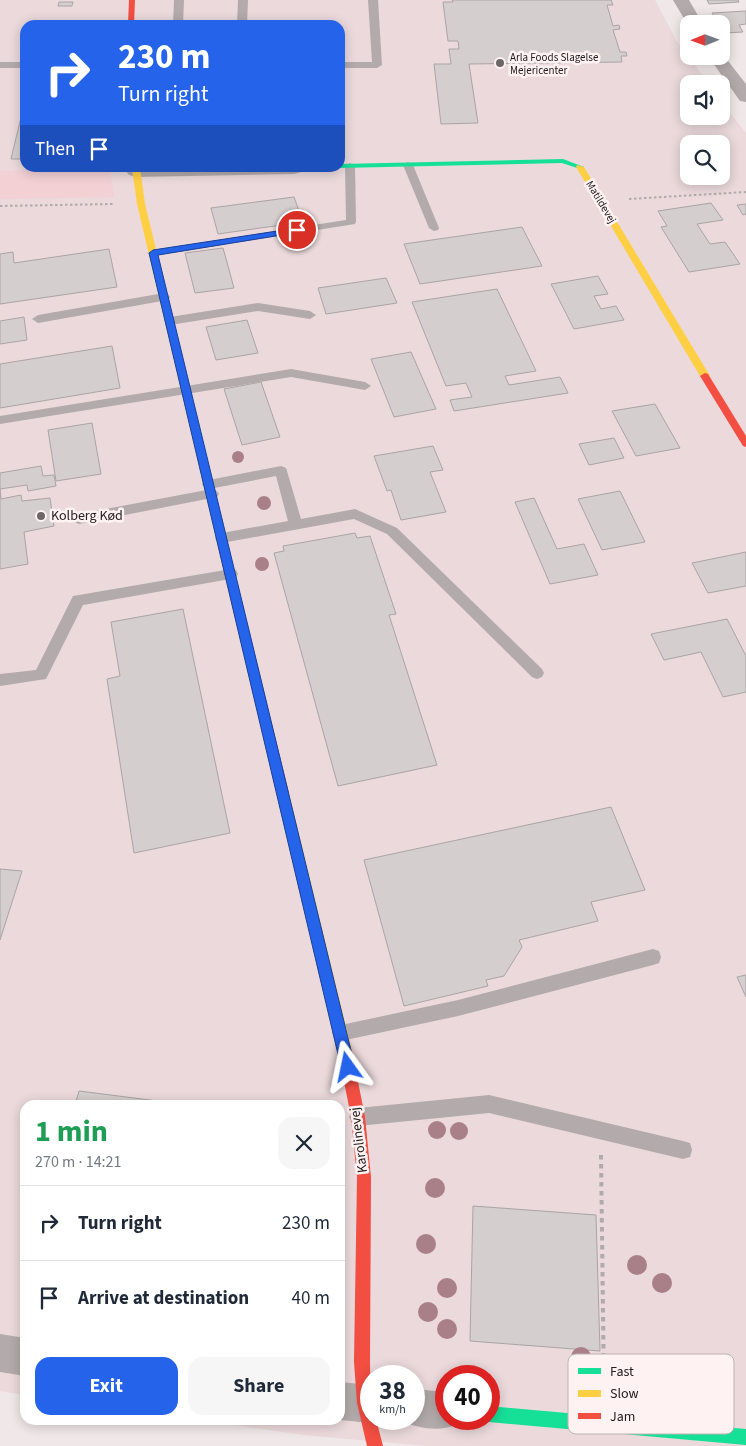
<!DOCTYPE html>
<html lang="en">
<head>
<meta charset="utf-8">
<style>
  :root { --surface:#fff; --page:#f6f6f7; --text:#1f2937; --muted:#747a83; --line:#e0e1e3; --accent:#2563eb }
  body { margin:0; font-family:"Source Sans 3",sans-serif; background:var(--page); color:var(--text); height:100vh; display:flex; flex-direction:column; font-size:19px; white-space:nowrap }
  * { box-sizing:border-box; margin:0 }
  p { font-size:16px; color:var(--muted) }
  .icon { flex:none; width:28px; height:28px; fill:none; stroke:currentColor; stroke-width:2; stroke-linecap:round; stroke-linejoin:round }
  .map { position:relative; flex:1; overflow:hidden }
  .details { position:absolute; left:20px; top:1100px; width:325px; height:325px; display:flex; flex-direction:column; background:var(--surface); border-radius:15px; box-shadow:0 2px 12px #0003 }
  .details>* { flex:none }
  .top-card { position:absolute; left:20px; top:20px; width:325px; height:152px; border-radius:15px; box-shadow:0 2px 12px #0003; background:#2563eb; color:#fff; overflow:hidden }
  .needle { width:32px; rotate:269deg }
  .buttons { position:absolute; left:680px; top:15px; display:grid; gap:10px }
  .buttons a { display:grid; place-items:center; width:50px; height:50px; border-radius:10px; background:var(--surface); box-shadow:0 2px 12px #0003; font-size:25px }
  .speed { position:absolute; left:360px; top:1365px; display:flex; gap:10px; font-size:25px; font-weight:700; text-align:center }
  .speed>* { display:grid; place-content:center; width:65px; height:65px; border-radius:50%; background:var(--surface); box-shadow:0 2px 12px #0003; line-height:1 }
  .speed small { font-size:12px; font-weight:400 }
  .speed .limit { border:8px solid #d22; background:#fff; color:#111 }
  .pin { position:absolute; display:grid; place-items:center; width:42px; height:42px; color:#fff; margin:-21px; border:2px solid #fff; border-radius:50%; box-shadow:0 1px 5px #0007 }
  .me { position:absolute; width:55px; margin:-28px; rotate:348deg; stroke-linejoin:round; filter:drop-shadow(0 0 4px #0008) }
  .turn { display:flex; align-items:center; gap:18px; height:105px; padding:0 15px; font-size:22px }
  .turn .icon { width:65px; height:65px; stroke-width:2.5 }
  .turn b { display:block; font-size:35px; line-height:42px }
  .then { display:flex; align-items:center; height:48px; padding:0 15px; background:#0003; gap:10px; font-size:19px }
  .round { display:grid; place-items:center; flex:none; width:52px; height:52px; border-radius:15px; background:var(--page) }
  .headline { display:flex; align-items:center; justify-content:space-between; height:85px; padding:0 15px }
  h1 { font-size:30px; font-weight:700; line-height:38px; color:#1e9e55 }
  .action { display:flex; gap:10px; margin-top:auto; padding:10px 15px }
  .action a { flex:1; height:58px; border-radius:15px; background:var(--accent); color:#fff; font-size:20px; font-weight:700; line-height:58px; text-align:center }
  .action a+a { background:var(--page); color:var(--text) }
  ul { padding:0; list-style:none }
  li { display:flex; align-items:center; gap:15px; height:75px; padding:0 15px; border-top:1px solid var(--line) }
  li div { flex:1 }
  li b { display:block; font-size:19px }
  li em { font-style:normal }
  .map>svg:first-child { display:block }
</style>
</head>
<body>
<div class="map">
<svg width="746" height="1446" viewBox="0 0 746 1446">
  <rect width="100%" height="100%" fill="#f0e7e8"/>
  <path fill="#ebd9db" fill-rule="evenodd" d="M0 0H655L676 40 709 84H689V116H721V101L746 133V1446H427L303 1435 200 1420H340V1105H25V1395L0 1391ZM25 25H340V168H25ZM689 144H721V176H689ZM371 1376H414V1419H371ZM446 1376H489V1419H446Z"/>
  <path fill="#f2d0d4" d="M110 169 114 197 0 199V171Z"/>
  <g fill="#d4cece" stroke="#aba4a5">
    <path d="M452 0H611L613 5H607L613 26 619 25 620 29 613 30 620 52H626L627 56H621L622 62 469 64 478 123 441 124 434 64H451L449 49H459L458 41H448L443 2H453Z"/>
    <path d="M707 0H738L739 2 709 4Z"/>
    <path d="M59 2H73L72 6H58Z"/>
    <path d="M746 11V24L739 25 743 32 724 33 721 24H719L712 13Z"/>
    <path d="M25 101V159H11Z"/>
    <path d="M294 197 303 222 218 234 211 208Z"/>
    <path d="M711 203 723 220 697 224 710 244 725 242 740 264 689 272 661 227 667 226 658 211Z"/>
    <path d="M746 204V214L743 215 737 205Z"/>
    <path d="M522 227 542 266 420 284 404 244Z"/>
    <path d="M223 248 234 288 195 293 185 253Z"/>
    <path d="M109 249 117 287 0 304V254L13 252 14 263Z"/>
    <path d="M598 276 608 294 594 296 601 309 616 306 624 320 574 329 551 284Z"/>
    <path d="M386 278 397 303 326 314 318 288Z"/>
    <path d="M497 289 536 371 505 376 509 385 560 377 568 393 454 411 450 400 472 397 466 383 446 386 412 302Z"/>
    <path d="M24 317 27 340 0 344V321Z"/>
    <path d="M247 320 258 353 216 360 206 327Z"/>
    <path d="M112 346 120 388 0 408V364Z"/>
    <path d="M411 352 436 409 394 417 371 359Z"/>
    <path d="M261 382 280 437 242 445 224 389Z"/>
    <path d="M655 404 680 448 636 456 612 411Z"/>
    <path d="M92 423 101 474 56 481 48 430Z"/>
    <path d="M614 438 624 458 589 465 579 444Z"/>
    <path d="M433 446 443 470 430 472 446 512 401 520 391 490 387 491 374 456Z"/>
    <path d="M41 466 43 476 54 475 56 486 28 491 27 485 0 489 1 499 21 495 22 501 50 498 54 526 24 532 28 564 0 569V473Z"/>
    <path d="M620 491 645 542 602 550 578 499Z"/>
    <path d="M534 498 557 549 584 544 598 575 550 584 515 502Z"/>
    <path d="M355 533 357 538 370 536 396 614 389 615 437 765 338 786 274 553 284 551 283 546Z"/>
    <path d="M746 552V586L708 593 692 563Z"/>
    <path d="M183 609 230 833 134 853 107 679 120 676 111 622Z"/>
    <path d="M727 619 746 656V692L723 697 701 652 664 660 651 634Z"/>
    <path d="M611 807 645 890 591 902 598 921 519 940 522 947 504 976 486 980 488 986 404 1006 364 860Z"/>
    <path d="M0 869 22 871 0 940Z"/>
    <path d="M746 975V997L737 977Z"/>
    <path d="M79 1091 189 1105H75Z"/>
    <path d="M473 1206 596 1215 600 1351 470 1341Z"/>
  </g>
  <g fill="none" stroke-linecap="round" stroke-linejoin="round">
    <g stroke="#b1aaab" stroke-width="2" stroke-dasharray="2.5 2.5" stroke-linecap="butt">
      <path d="M629 199 746 192"/>
      <path d="M0 206 113 204"/>
    </g>
    <path stroke="#b1aaab" stroke-width="4" stroke-dasharray="4.5 4.5" stroke-linecap="butt" d="M601 1155 604 1389"/>
    <g fill="#b3abab" fill-rule="evenodd">
      <path d="M174 0H184L183 25H173Z"/>
      <path d="M238 0H248L247 25H237Z"/>
      <path d="M368 0H378L382 65 377 68H340V62H372Z"/>
      <rect x="0" y="62" width="25" height="6"/>
      <path d="M408 162 413 165 439 228 438 230 434 231 429 228 403 165Z"/>
      <path d="M350 163 355 166 356 222 355 224 153 256 147 253 153 250 346 220 345 166Z"/>
      <path d="M164 293 168 294 170 297 168 300 38 323 32 319 38 315Z"/>
      <path d="M258 303 310 311 316 315 310 319 258 311 170 325 164 321 170 317Z"/>
      <path d="M291 369 365 382 371 386 365 390 291 377 0 424V416Z"/>
      <path d="M281 466 286 468 287 471 301 519 355 509 397 528 542 669 544 673 542 677 537 679 532 677 387 534 354 519 222 543 217 542 215 538 217 534 222 533 288 521 276 476 209 489 204 487 202 484 204 481Z"/>
      <path d="M212 489 217 491 219 494 217 497 79 524 74 522 72 519 74 516 79 514Z"/>
      <path d="M231 569 236 570 238 574 236 578 83 605 46 679 0 686V674L36 670 73 596Z"/>
      <path d="M653 949 659 951 661 957 659 963 653 965 458 1016 341 1041 335 1039 332 1033 335 1027 341 1025 458 1000Z"/>
      <path d="M489 1095 683 1141 690 1143 692 1150 690 1157 683 1159 489 1113 358 1126 352 1123 349 1117 352 1111 358 1108Z"/>
    </g>
    <g fill="#b3abab" fill-rule="evenodd">
      <path d="M673 0H689L703 24H689V27Z"/>
      <path d="M721 52 746 84V102L740 101 708 56H721Z"/>
      <path d="M129 168H304L301 172 294 174 136 177 129 175 126 171Z"/>
      <path d="M0 1334 25 1338V1376L0 1372Z"/>
      <path d="M340 1382 371 1385V1419H381L371 1423 340 1420Z"/>
      <path d="M414 1389 446 1392V1419H462L459 1424C440 1432 420 1429 401 1421L400 1419H414Z"/>
    </g>
    <g fill="#16e098" fill-rule="evenodd">
      <path d="M563 159 584 167 580 169 562 163 340 168H337H340V164Z"/>
      <path d="M489 1406 746 1429V1445L489 1422 483 1419H489Z"/>
    </g>
    <g fill="#ffcf43" fill-rule="evenodd">
      <path d="M577 165 584 167 710 376 708 378H702L700 376 576 167Z"/>
      <path d="M132 168H140L145 204 228 546 223 550 218 546 137 204Z"/>
      <path d="M283 788 287 789 289 793 352 1051 350 1056 345 1057 340 1056 338 1051 277 793 279 789Z"/>
    </g>
    <g fill="#f24e42" fill-rule="evenodd">
      <path d="M129 0H135L134 25H128Z"/>
      <path d="M705 373 708 374 746 436V447L743 446 700 376Z"/>
      <path d="M223 542 228 546 289 793 287 797 283 798 279 797 277 793 218 546Z"/>
      <path d="M345 1045 350 1046 352 1051 365 1117 371 1177 370 1362 371 1419H376L383 1446H367L357 1403 354 1362 357 1177 351 1117 338 1051 340 1046Z"/>
    </g>
  </g>
  <g fill="#a98087">
    <circle cx="238" cy="457" r="6"/>
    <circle cx="264" cy="503" r="7"/>
    <circle cx="262" cy="564" r="7"/>
    <circle cx="437" cy="1130" r="9"/>
    <circle cx="459" cy="1131" r="9"/>
    <circle cx="435" cy="1188" r="10"/>
    <circle cx="426" cy="1244" r="10"/>
    <circle cx="637" cy="1265" r="10"/>
    <circle cx="662" cy="1283" r="10"/>
    <circle cx="447" cy="1288" r="10"/>
    <circle cx="428" cy="1312" r="10"/>
    <circle cx="447" cy="1329" r="10"/>
    <circle cx="581" cy="1357" r="10"/>
  </g>
  <path fill="#2563eb" stroke="#184099" d="M297 228 300 229V232L158 255 355 1067 353 1071 348 1073 343 1071 341 1067 149 253 153 250Z"/>
  <g fill="#6d6667" stroke="#fff2f2" stroke-width="2">
    <circle cx="500" cy="63" r="5"/>
    <circle cx="41" cy="516" r="5"/>
  </g>
  <g text-anchor="middle" dominant-baseline="central" stroke-width="5" stroke-linejoin="round" paint-order="stroke">
    <g font-size="11" fill="#262121" stroke="#fff2f2" text-anchor="start">
      <text x="510" y="57">Arla Foods Slagelse<tspan x="510" dy="13">Mejericenter</tspan></text>
    </g>
    <g font-size="11" fill="#262121" stroke="#fff2f2">
      <text transform="translate(601 202) rotate(59)">Matildevej</text>
    </g>
    <g font-size="14" fill="#262121" stroke="#fff2f2" text-anchor="start">
      <text x="51" y="516">Kolberg Kød</text>
    </g>
    <g font-size="14" fill="#262121" stroke="#fff2f2">
      <text transform="translate(359 1140) rotate(-97)">Karolinevej</text>
    </g>
  </g>
  <rect x="568" y="1354" width="166" height="80" rx="8" fill="#fff2f2" stroke="#beb3b3" stroke-width="1"/>
  <rect x="578" y="1368" width="23" height="6" fill="#16e098"/>
  <rect x="578" y="1390" width="23" height="7" fill="#ffcf43"/>
  <rect x="578" y="1413" width="23" height="6" fill="#f24e42"/>
  <g font-size="14" fill="#262121">
    <text x="610" y="1376">Fast</text>
    <text x="610" y="1398">Slow</text>
    <text x="610" y="1421">Jam</text>
  </g>
</svg>
<div class="buttons">
<a><svg class="needle" viewBox="-14 -14 28 28"><path d="M0-13l5 13h-10z" fill="#e53935"/><path d="M0 13l5-13h-10z" fill="#747a83"/></svg></a>
<a><svg class="icon" aria-label="sound" viewBox="0 0 24 24"><path d="M4 9h4l5-4v14l-5-4H4zM17 9q2 3 0 6"/></svg></a>
<a><svg class="icon" aria-label="search" viewBox="0 0 24 24"><circle cx="10" cy="10" r="6"/><path d="M15 15l6 6"/></svg></a>
</div>
<div class="speed"><div>38<small>km/h</small></div><div class="limit">40</div></div>
<div class="pin" style="left:297px;top:230px;background:#d93025"><svg class="icon" aria-label="arrive" viewBox="0 0 24 24"><path d="M6 21V4h12l-3 4 3 4H6"/></svg></div>
<svg class="me" style="left:348px;top:1067px" viewBox="-20 -20 40 40"><path d="M0-17L14 15 0 8-14 15z" fill="#2563eb" stroke="#fff" stroke-width="4"/></svg>
<div class="top-card">
<div class="turn"><svg class="icon" aria-label="right" viewBox="0 0 24 24"><path d="M7 20v-9h11M14 6l5 5-5 5"/></svg><div><b>230 m</b>Turn right</div></div>
<div class="then">Then<svg class="icon" aria-label="arrive" viewBox="0 0 24 24"><path d="M6 21V4h12l-3 4 3 4H6"/></svg></div>
</div>
<section class="details">
<div class="headline"><div><h1>1 min</h1><p>270 m · 14:21</p></div><a class="round"><svg class="icon" aria-label="close" viewBox="0 0 24 24"><path d="M6 6l12 12M18 6L6 18"/></svg></a></div>
<ul>
<li><svg class="icon" aria-label="right" viewBox="0 0 24 24"><path d="M7 20v-9h11M14 6l5 5-5 5"/></svg><div><b>Turn right</b></div><em>230 m</em></li>
<li><svg class="icon" aria-label="arrive" viewBox="0 0 24 24"><path d="M6 21V4h12l-3 4 3 4H6"/></svg><div><b>Arrive at destination</b></div><em>40 m</em></li>
</ul>
<div class="action"><a>Exit</a><a>Share</a></div>
</section>
</div>
</body>
</html>
